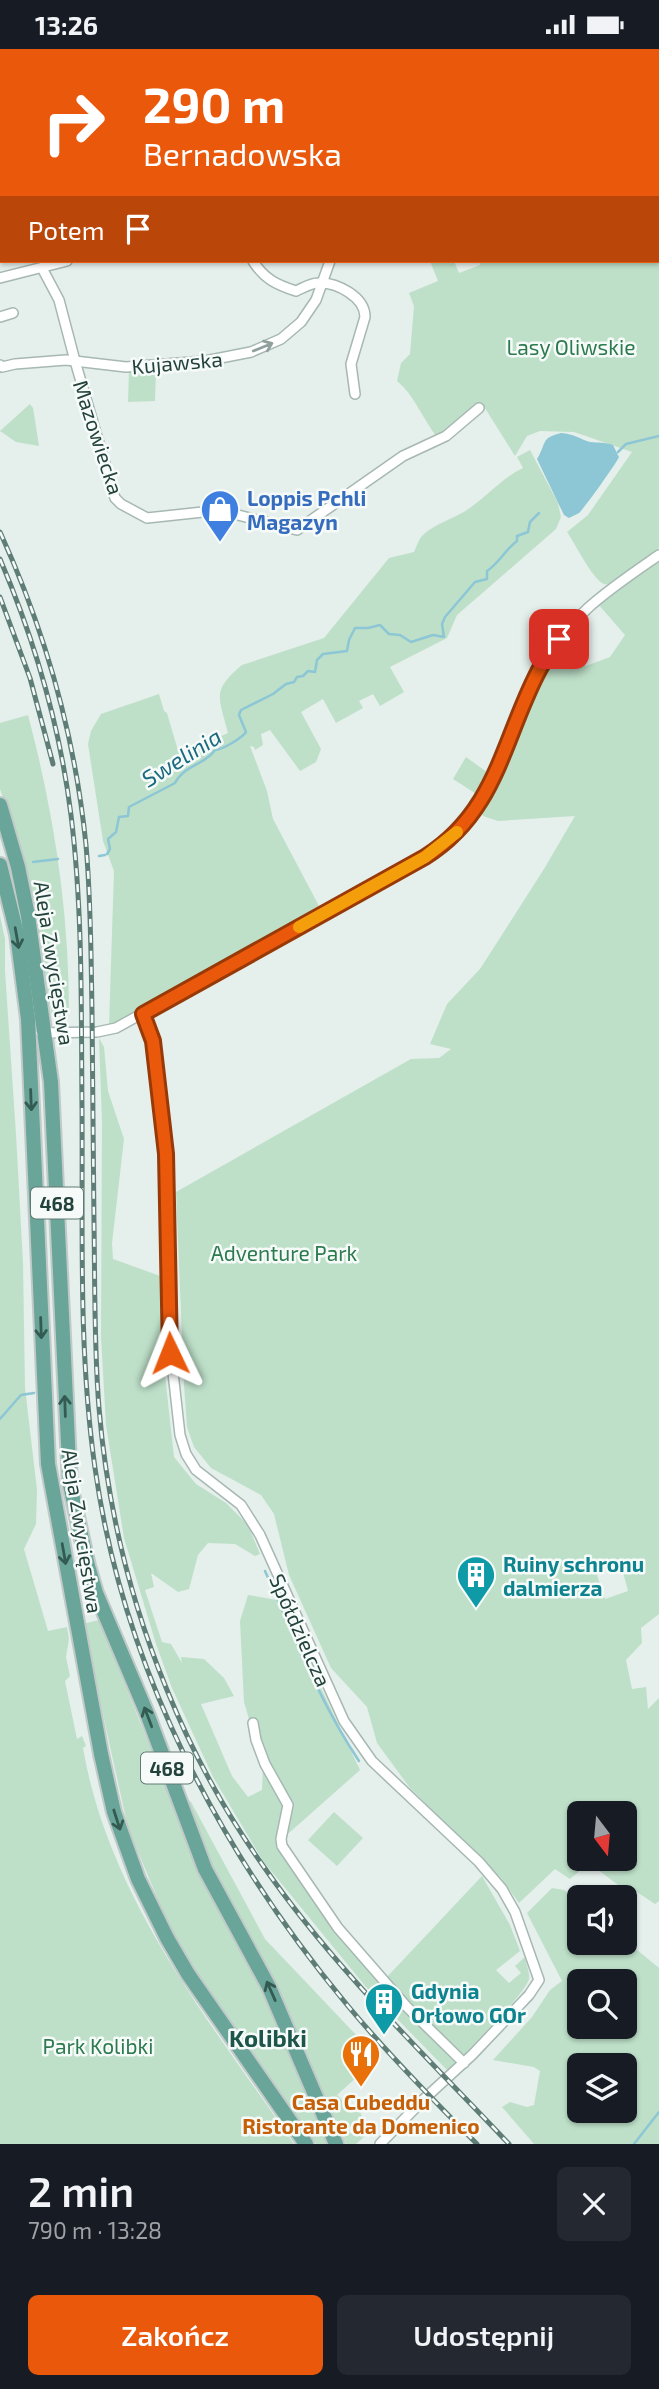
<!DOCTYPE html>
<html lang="pl">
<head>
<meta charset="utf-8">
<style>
  :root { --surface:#171b24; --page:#242831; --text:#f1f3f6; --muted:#9ea1a6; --accent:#ea580c }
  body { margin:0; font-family:"Exo 2",sans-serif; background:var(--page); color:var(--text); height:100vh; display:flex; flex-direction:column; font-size:26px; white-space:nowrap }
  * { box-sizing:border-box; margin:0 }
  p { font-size:23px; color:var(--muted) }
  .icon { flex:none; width:38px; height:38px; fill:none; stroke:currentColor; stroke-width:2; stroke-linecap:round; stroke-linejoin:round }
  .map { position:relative; height:2095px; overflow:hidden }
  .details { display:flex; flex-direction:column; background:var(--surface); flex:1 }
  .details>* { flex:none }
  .guide { position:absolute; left:0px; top:0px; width:660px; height:214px; box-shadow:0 2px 5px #0004; background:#ea580c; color:#fff; overflow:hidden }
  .needle { width:46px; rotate:164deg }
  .fabs { position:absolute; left:567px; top:1752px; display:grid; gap:14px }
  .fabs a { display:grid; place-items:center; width:70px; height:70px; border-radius:10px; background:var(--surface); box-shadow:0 2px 5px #0004; font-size:35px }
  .pin { position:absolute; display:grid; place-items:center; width:60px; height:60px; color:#fff; margin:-30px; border-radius:14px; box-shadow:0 4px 10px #0006 }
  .me { position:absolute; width:77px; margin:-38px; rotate:358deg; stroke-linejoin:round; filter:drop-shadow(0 0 5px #0008) }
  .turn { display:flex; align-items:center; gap:24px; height:147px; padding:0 28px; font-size:32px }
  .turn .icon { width:91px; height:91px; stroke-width:2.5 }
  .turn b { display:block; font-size:49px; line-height:60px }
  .then { display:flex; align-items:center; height:66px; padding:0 28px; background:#0003; gap:14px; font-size:26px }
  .round { display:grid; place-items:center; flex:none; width:74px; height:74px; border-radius:10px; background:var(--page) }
  .headline { display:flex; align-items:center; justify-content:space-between; height:119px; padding:0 28px }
  h1 { font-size:42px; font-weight:600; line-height:52px }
  .action { display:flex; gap:14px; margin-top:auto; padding:14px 28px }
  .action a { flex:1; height:80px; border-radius:10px; background:var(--accent); color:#fff; font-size:28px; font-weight:600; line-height:80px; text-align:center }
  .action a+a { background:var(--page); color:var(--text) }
  .status { display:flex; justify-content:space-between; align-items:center; height:49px; padding:0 35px; background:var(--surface); direction:ltr }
  .status svg { height:19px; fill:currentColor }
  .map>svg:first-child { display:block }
</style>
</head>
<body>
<div class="status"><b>13:26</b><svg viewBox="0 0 49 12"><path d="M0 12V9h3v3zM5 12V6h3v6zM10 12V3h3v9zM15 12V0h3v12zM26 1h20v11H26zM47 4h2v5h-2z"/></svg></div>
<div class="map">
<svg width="659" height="2095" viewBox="0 0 659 2095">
  <rect width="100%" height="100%" fill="#e5efeb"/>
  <g fill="#bee0c9" fill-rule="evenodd">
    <path d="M489 0H659V499L615 534C612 535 608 536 604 535 592 530 575 494 567 483L588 466 632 403 574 383 540 382 527 387 515 407 483 356 436 387C422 368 414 346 397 332L401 314 410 305 414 257 409 244 438 232 430 212H454L459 224 480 216 479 212H658V2H489Z"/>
    <path d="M156 321 155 352 128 353 129 322Z"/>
    <path d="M30 355 33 359 39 397 16 393 0 382Z"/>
    <path d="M530 401 558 454 561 468 556 480 457 566 447 589 390 618 404 643 380 657 373 645 359 652 363 659 336 674 323 650 301 663 321 700 316 713 300 722 270 681 261 685 263 696 255 701 254 698 250 697 267 742 273 770 320 859 109 977 114 822 103 792 88 695 91 682 101 665 159 645 164 662 167 664 179 705 228 684C219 648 211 642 242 616L324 589 389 509 414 503C416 499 418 492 421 488 431 477 447 472 460 465 483 453 501 429 523 419L517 408Z"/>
    <path d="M659 508V1565L641 1579 642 1594 626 1611 632 1640 646 1638 648 1660 659 1649V1852L655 1855 634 1841 630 1845 589 1814 570 1830 555 1820 519 1854 501 1829 410 1739 377 1694 367 1658 331 1619 289 1526 274 1465 261 1446 211 1419 194 1398 187 1378 184 1336 176 1143 411 1010 439 1009 451 1000 430 995 447 955 480 920 544 820 575 767 498 772 483 767 481 760 491 744 543 624 562 595 586 617 610 608 625 586 598 555ZM620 1512 628 1542 605 1550 597 1526ZM579 1764H625V1810H579Z"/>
    <path d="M28 666C54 764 69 862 69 964L64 970 72 981 57 976 53 970 44 934 29 830 23 804 0 740V674Z"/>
    <path d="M466 708 488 724 478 746 453 730Z"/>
    <path d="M0 867 5 890V922L16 1085 23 1214 25 1339 37 1441 36 1475 24 1500 48 1582 67 1578 69 1590 66 1608 70 1627 65 1632 77 1690 82 1687 86 1697 83 1699C109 1850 209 1971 294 2095H0Z"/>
    <path d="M99 989 104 998 108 1042 124 1090 112 1194 113 1210 163 1228 164 1317 174 1408 196 1435 226 1454 248 1476 260 1505 255 1507 235 1495 208 1494 198 1506 189 1540 178 1543 151 1524 154 1538 145 1541 162 1593 171 1595 182 1614 181 1608 204 1610 224 1629 234 1647 201 1655 232 1727 248 1748 262 1741 263 1718 244 1653 240 1572 248 1546 283 1552 320 1637 360 1721 281 1791 331 1872 459 2010 448 2022 366 1938 263 1812 213 1728 172 1639 156 1595 124 1489 106 1376 101 1288 102 1073Z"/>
    <path d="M99 1571 161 1725 191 1753 265 1890 378 2009 337 2046 354 2063 359 2059 362 2068 348 2080 350 2084 365 2087 356 2095H346L320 2044 308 2048 330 2095H316L192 1919 169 1877 128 1779 83 1575Z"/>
    <path d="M334 1763 363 1789 337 1817 308 1791Z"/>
    <path d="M482 1827 510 1876 520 1902 496 1921 509 1934 521 1924 515 1917 525 1908C526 1915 530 1923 529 1930 526 1944 473 1995 461 2009L387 1928Z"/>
    <path d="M552 1839 564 1841 579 1854V1894H625V1891L659 1919V2095H534L502 2058 510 2053 527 2058 534 2056 540 2022 534 2018 493 2011 532 1968 550 1941 562 1932 527 1864ZM579 1932H625V1978H579ZM625 2016V2062H579V2016Z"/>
  </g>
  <path fill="#8dc6d4" d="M561 384C575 385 579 390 590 393 598 394 605 393 613 396L619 408C618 412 583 461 579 464 576 466 572 467 569 469L564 466 537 410C547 394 540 389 561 384Z"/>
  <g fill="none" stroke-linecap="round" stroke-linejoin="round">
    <g stroke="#8dc6d4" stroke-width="2.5">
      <path d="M618 403 626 395 659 387"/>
      <path d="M107 805 110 800 108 790 116 783 119 768 128 767 129 758 175 734C184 716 205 716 215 701 222 701 242 689 246 683L239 666 241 661 273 645 286 635 294 633 297 628 303 627 308 622 315 623 317 611 323 605 347 602 349 591 355 579H368L380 576 389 585 400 586 411 593 433 586 444 588 442 575 445 568 475 533 487 530V522C499 514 505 501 517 492V487L528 483 530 473 539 464"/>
      <path d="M99 807 105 806"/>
      <path d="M33 813 58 810"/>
      <path d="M0 1370 21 1346 34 1344"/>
      <path d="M265 1522C294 1586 320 1654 359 1712"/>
      <path d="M634 2095 659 2063"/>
    </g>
    <g stroke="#a7b8b3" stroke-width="12">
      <g id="minor">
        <path d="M29 0 30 2"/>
        <path d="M243 0V2"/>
        <path d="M280 2 282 0"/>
        <path d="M0 126 2 125"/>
        <path d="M0 175 2 174"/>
        <path d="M253 212C264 230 277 236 296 242 303 239 311 234 318 234 337 233 365 248 365 268L351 315 355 345"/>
        <path d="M42 219 59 251 75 312 115 449 121 455 147 469 212 462 226 463 297 481 403 407 446 387 479 359"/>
        <path d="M0 229 67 212"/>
        <path d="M0 268 13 264"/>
        <path d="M0 316 2 318 15 315 66 311 126 318 205 312 251 303 281 290 301 273 316 251 330 212"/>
        <path d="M143 965 153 992 166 1105 169 1288 180 1386 186 1405 196 1421 241 1456 260 1486 344 1672 372 1712 479 1813 502 1840 515 1863 539 1931 529 1946 472 2006 423 2051 380 2095"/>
        <path d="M41 984 97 983 116 979 425 808C500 761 499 694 537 624 569 566 607 542 659 506"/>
        <path d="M253 1674 256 1691 265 1715 288 1756 281 1790 282 1797 338 1879 406 1957 464 2014"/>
      </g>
    </g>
    <g stroke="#c1cac8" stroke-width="18">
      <g id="primary">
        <path d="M0 756 18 818 28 867 51 1033 70 1436 88 1517 96 1544 148 1667 205 1820 269 1938 336 2095"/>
        <path d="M0 816 17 885 28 970 48 1415 101 1705 114 1763 138 1830 167 1889 188 1925 306 2095"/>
      </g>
    </g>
    <use href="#minor" stroke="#fff" stroke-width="9"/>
    <use href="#primary" stroke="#69a599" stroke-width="14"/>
    <g stroke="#5e7d76" stroke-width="5">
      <g id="rail">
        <path d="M0 483C45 582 75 687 86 796 91 852 91 907 92 963 93 1034 93 1104 94 1175 95 1236 94 1298 99 1359 107 1456 130 1551 167 1641 192 1703 225 1763 264 1818 334 1919 425 2006 509 2095"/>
        <path d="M0 510C35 592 60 678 71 766 83 863 81 961 82 1058 83 1178 78 1300 95 1419 123 1619 220 1803 348 1957 388 2005 432 2050 477 2095"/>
        <path d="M0 548 30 629 53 715"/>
      </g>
    </g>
    <use href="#rail" stroke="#f6fbf9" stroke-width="2.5" stroke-dasharray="8" stroke-linecap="butt"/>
  </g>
  <defs><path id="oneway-shaft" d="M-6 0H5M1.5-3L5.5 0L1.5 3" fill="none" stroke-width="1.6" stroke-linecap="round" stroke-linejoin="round" transform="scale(1.75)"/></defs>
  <use stroke="#91a09d" href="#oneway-shaft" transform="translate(263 298) rotate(-22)"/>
  <g stroke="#345b52">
    <use href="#oneway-shaft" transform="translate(17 889) rotate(80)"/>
    <use href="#oneway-shaft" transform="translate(31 1051) rotate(88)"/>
    <use href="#oneway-shaft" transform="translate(41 1279) rotate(88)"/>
    <use href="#oneway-shaft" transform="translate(65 1357) rotate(-92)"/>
    <use href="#oneway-shaft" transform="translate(64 1505) rotate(80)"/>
    <use href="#oneway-shaft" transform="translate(148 1668) rotate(-111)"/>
    <use href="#oneway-shaft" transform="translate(117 1771) rotate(72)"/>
    <use href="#oneway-shaft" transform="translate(271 1942) rotate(-114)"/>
  </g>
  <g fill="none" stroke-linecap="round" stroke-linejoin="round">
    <g stroke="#983908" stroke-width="18">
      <path id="route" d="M170 1304 166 1105 153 992 143 965 425 808C495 764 502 695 536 627 542 614 551 602 559 590"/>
    </g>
    <use href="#route" stroke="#ea580c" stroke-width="12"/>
    <path stroke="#f59e0b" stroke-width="12" d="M299 878 425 808 457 783"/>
  </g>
  <defs>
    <g id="shop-pin" transform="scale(2.0125)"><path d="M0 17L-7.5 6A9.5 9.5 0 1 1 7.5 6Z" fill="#3f7fe0" stroke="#f6fbf9"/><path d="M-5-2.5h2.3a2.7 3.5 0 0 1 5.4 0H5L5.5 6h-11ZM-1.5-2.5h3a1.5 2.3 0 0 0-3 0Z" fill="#fff"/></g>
    <g id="building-pin" transform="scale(2.0125)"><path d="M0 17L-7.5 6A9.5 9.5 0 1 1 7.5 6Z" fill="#0f9aa8" stroke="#f6fbf9"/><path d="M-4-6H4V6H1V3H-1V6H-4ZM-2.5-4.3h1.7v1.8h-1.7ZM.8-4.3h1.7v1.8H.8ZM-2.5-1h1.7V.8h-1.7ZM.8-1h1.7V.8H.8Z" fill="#fff"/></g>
    <g id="restaurant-pin" transform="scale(2.0125)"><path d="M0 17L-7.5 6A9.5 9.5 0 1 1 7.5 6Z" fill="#e8710a" stroke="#f6fbf9"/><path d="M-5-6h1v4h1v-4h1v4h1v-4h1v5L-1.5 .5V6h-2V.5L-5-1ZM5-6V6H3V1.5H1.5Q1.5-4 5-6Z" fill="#fff"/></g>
  </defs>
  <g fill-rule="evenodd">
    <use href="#shop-pin" x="220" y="460"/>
    <use href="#building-pin" x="476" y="1526"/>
    <use href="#building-pin" x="384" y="1953"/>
    <use href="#restaurant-pin" x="361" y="2005"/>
  </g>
  <g text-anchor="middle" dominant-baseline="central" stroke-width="5" stroke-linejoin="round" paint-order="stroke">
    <g fill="#f6fbf9" stroke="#627a74" stroke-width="2">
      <rect x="31" y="1138.5" width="52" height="31" rx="5"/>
      <rect x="141" y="1703.5" width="52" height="31" rx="5"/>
    </g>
    <g font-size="19" font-weight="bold" fill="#23423b">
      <text x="57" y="1154">468</text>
      <text x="167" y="1719">468</text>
    </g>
    <g font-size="21" fill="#2c7a4e" stroke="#f6fbf9">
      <text x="571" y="297">Lasy Oliwskie</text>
      <text x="284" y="1203">Adventure Park</text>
      <text x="98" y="1996">Park Kolibki</text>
    </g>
    <g font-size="21" fill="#23423b" stroke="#f6fbf9">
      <text transform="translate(177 313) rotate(-5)">Kujawska</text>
      <text transform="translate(99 388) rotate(72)">Mazowiecka</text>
      <text transform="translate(55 914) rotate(81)">Aleja Zwycięstwa</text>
      <text transform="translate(83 1482) rotate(81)">Aleja Zwycięstwa</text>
      <text transform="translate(301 1581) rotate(66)">Spółdzielcza</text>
    </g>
    <g font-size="21" font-weight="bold" fill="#366cbe" stroke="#f6fbf9" text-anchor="start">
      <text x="247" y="448">Loppis Pchli<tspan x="247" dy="24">Magazyn</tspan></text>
    </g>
    <g font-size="21" font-weight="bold" fill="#0d838f" stroke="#f6fbf9" text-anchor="start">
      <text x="503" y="1514">Ruiny schronu<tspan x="503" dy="24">dalmierza</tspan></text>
      <text x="411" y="1941">Gdynia<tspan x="411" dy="24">Orłowo GOr</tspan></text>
    </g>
    <g font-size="21" font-weight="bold" fill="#c56008" stroke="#f6fbf9">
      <text x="361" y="2052">Casa Cubeddu<tspan x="361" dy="24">Ristorante da Domenico</tspan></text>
    </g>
    <g font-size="23" font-style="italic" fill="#1b6a80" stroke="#f6fbf9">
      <text transform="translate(181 708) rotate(-32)">Swelinia</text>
    </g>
    <g font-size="24" font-weight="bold" fill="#1e554a" stroke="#f6fbf9">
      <text x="268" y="1988">Kolibki</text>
    </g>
  </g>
</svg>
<div class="fabs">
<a><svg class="needle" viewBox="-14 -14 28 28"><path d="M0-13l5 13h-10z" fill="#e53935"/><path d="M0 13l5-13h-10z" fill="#9ea1a6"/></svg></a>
<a><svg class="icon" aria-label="sound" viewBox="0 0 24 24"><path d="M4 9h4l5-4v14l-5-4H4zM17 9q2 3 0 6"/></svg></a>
<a><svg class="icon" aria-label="search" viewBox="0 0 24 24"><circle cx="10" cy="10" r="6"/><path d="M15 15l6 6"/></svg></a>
<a><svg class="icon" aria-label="layers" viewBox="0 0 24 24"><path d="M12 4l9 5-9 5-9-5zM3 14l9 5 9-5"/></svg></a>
</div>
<div class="pin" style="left:559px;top:590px;background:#d93025"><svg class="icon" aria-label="arrive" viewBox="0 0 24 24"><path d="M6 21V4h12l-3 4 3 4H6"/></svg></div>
<svg class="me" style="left:170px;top:1304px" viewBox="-20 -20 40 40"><path d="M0-17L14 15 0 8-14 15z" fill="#ea580c" stroke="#fff" stroke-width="4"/></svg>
<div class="guide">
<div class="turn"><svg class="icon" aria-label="right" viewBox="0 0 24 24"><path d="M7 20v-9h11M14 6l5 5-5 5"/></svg><div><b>290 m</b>Bernadowska</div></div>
<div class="then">Potem<svg class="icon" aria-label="arrive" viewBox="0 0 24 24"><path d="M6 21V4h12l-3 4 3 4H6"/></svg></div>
</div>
</div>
<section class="details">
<div class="headline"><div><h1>2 min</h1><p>790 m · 13:28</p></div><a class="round"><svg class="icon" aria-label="close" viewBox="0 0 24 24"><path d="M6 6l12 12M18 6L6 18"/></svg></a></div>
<div class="action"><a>Zakończ</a><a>Udostępnij</a></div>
</section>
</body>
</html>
